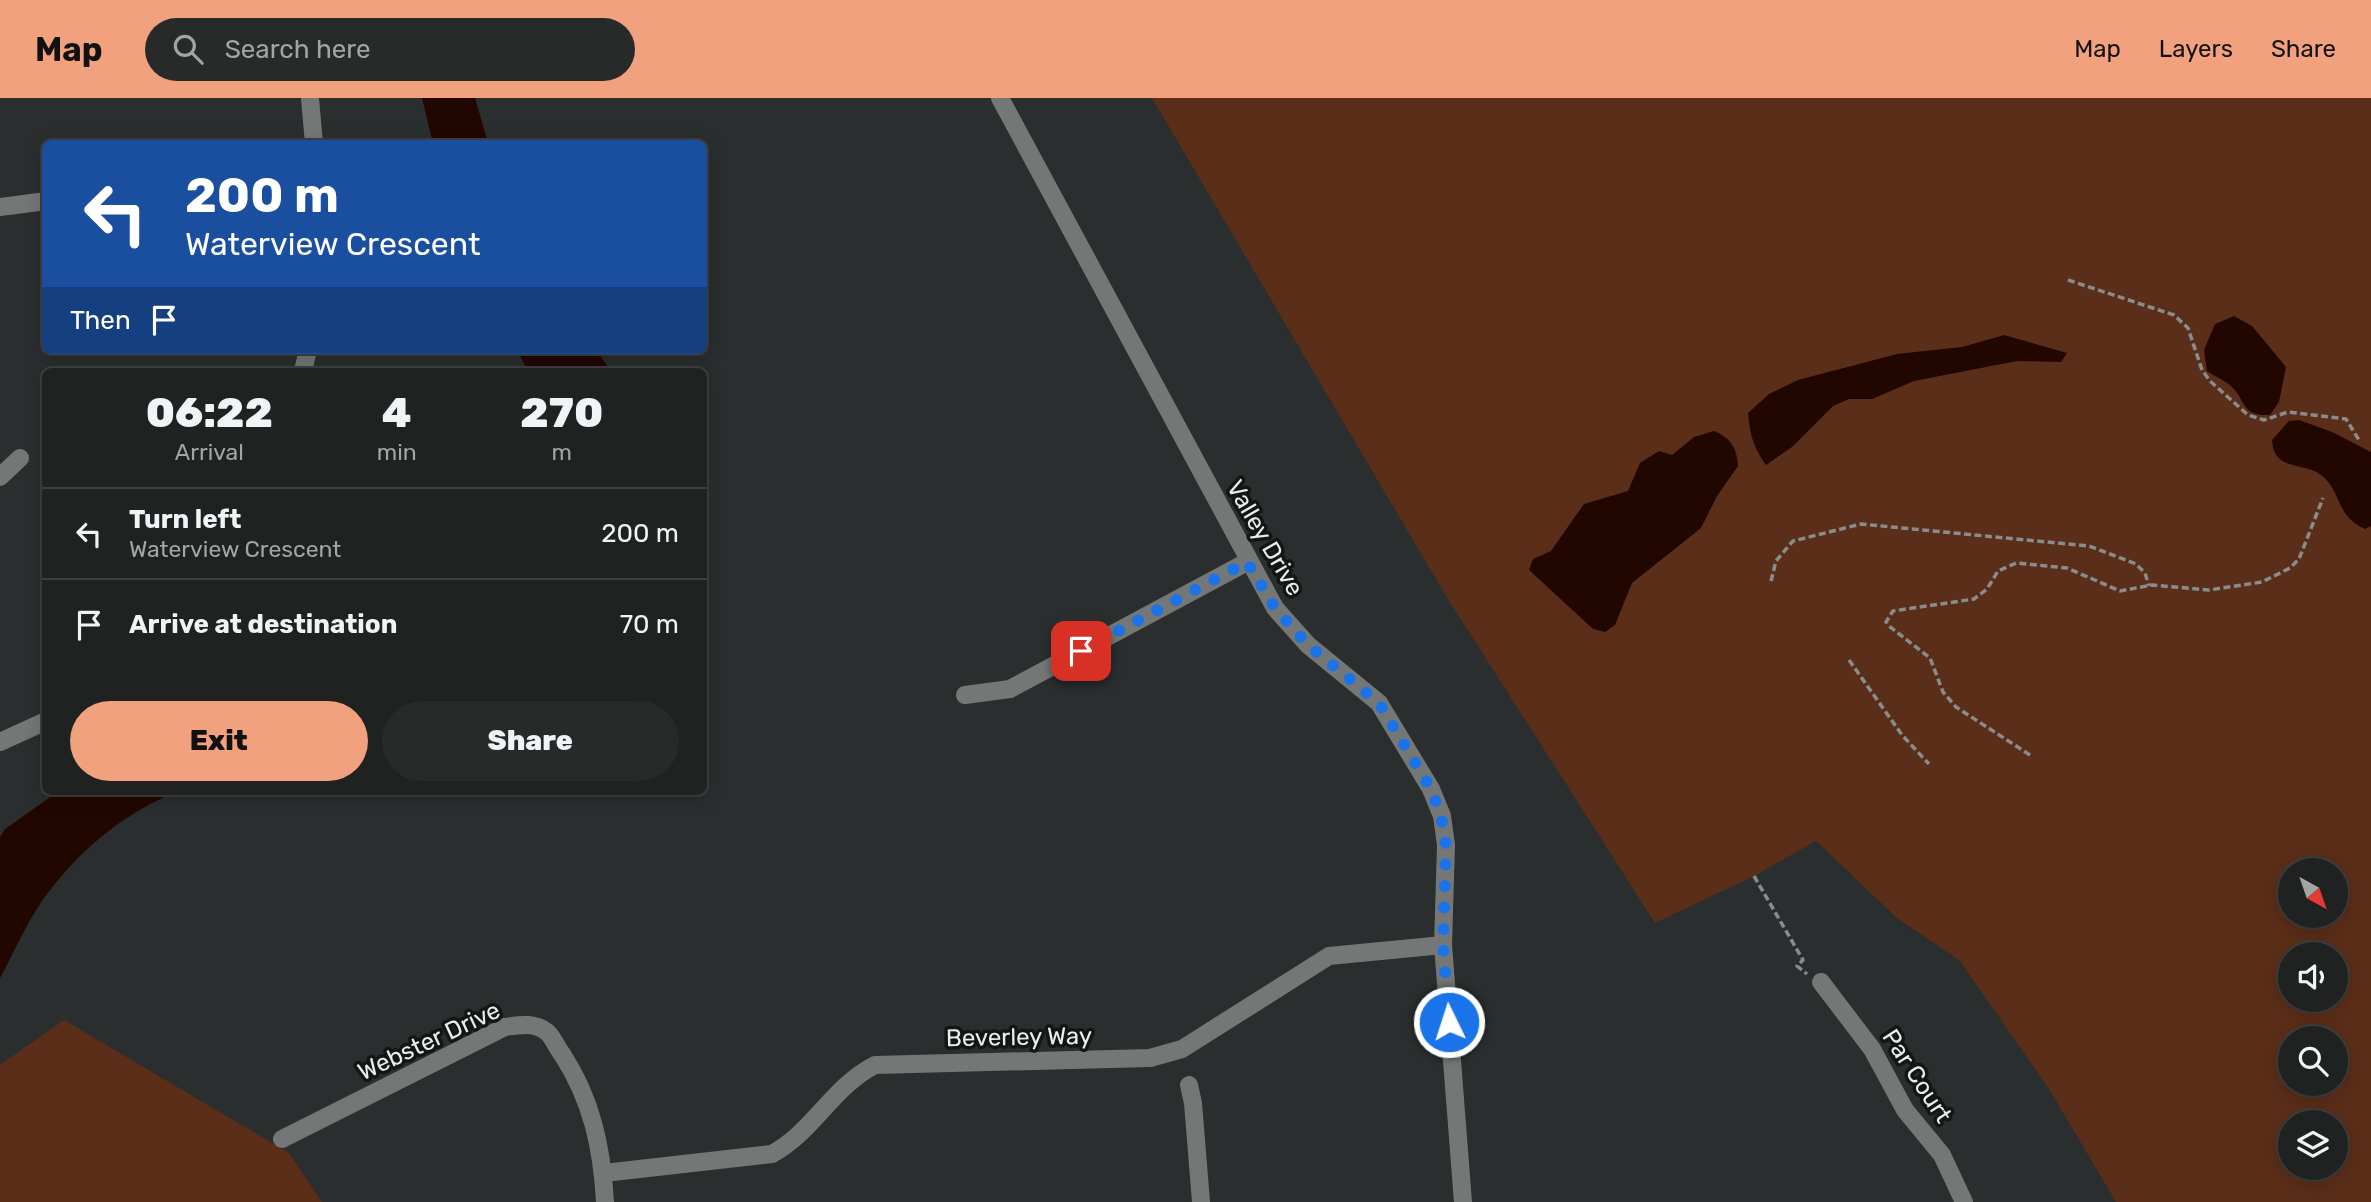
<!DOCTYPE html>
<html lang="en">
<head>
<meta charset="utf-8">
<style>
  :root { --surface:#202222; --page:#282a2a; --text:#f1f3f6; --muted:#a2a4a5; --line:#3d3f40; --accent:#f2a17e }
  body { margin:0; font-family:Rubik,sans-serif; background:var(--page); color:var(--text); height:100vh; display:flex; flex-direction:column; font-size:26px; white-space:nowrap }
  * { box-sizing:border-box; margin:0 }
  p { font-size:23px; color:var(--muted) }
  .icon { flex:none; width:38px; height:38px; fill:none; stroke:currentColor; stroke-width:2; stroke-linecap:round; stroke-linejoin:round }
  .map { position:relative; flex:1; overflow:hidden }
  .details { position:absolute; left:42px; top:270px; width:665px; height:427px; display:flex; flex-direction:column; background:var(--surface); border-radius:10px; box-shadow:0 4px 18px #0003,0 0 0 2px var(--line) }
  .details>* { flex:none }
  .banner { position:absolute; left:42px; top:42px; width:665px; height:214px; border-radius:10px; box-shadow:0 4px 18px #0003,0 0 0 2px var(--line); background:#1a4fa0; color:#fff; overflow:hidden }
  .needle { width:46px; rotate:140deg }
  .tools { position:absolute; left:2278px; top:760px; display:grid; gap:14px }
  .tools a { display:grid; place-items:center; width:70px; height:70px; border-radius:50%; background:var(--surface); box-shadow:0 4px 18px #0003,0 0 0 2px var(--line); font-size:35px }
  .pin { position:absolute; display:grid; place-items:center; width:60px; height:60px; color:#fff; margin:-30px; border-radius:14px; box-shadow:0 4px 10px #0006 }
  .me { position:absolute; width:77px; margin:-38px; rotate:356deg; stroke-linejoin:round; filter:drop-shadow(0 0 5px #0008) }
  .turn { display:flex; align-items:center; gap:24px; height:147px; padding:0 28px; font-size:32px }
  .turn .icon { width:91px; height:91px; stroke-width:2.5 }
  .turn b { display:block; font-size:49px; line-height:60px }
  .then { display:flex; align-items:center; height:66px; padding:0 28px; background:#0003; gap:14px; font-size:26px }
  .eta { display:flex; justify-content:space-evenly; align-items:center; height:119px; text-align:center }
  .eta b { font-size:42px; font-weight:800; line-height:49px }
  .cta { display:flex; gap:14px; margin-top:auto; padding:14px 28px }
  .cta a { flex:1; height:80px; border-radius:42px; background:var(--accent); color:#111; font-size:28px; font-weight:800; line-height:80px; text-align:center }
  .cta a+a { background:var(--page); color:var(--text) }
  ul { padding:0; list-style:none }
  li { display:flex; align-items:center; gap:21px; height:91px; padding:0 28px; border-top:2px solid var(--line) }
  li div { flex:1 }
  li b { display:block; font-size:26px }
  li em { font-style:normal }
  header { display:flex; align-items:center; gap:42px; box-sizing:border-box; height:98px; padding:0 35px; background:var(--accent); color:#111 }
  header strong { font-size:33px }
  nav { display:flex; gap:38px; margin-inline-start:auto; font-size:24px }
  .search { width:490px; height:63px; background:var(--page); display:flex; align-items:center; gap:18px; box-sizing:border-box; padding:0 24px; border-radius:38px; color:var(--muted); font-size:26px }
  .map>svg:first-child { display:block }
</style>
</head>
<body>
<header>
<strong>Map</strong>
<div class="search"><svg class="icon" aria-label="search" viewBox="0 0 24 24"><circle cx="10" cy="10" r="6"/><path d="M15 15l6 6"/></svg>Search here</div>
<nav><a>Map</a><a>Layers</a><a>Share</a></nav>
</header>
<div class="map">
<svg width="2371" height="1104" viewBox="0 0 2371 1104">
  <rect width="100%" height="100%" fill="#2a2e2e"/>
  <g fill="#5a2e19" fill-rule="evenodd">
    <path d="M1152 0H2371V1104H2116L2049 991 1960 863 1897 820 1816 743 1754 778 1655 825 1446 498ZM2291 772H2336V817H2291ZM2291 856H2336V901H2291ZM2291 940H2336V985H2291ZM2291 1024H2336V1069H2291Z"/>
    <path d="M64 922 289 1055 322 1104H0V967Z"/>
  </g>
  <g fill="#220700">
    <path d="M422 0H475L488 45H433Z"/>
    <path d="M2234 218 2252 228 2286 269 2279 304 2270 317C2241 318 2247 304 2232 289 2225 282 2215 279 2207 273L2204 252 2215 226Z"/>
    <path d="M2004 237 2067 255 2061 264 2017 263 1914 283 1872 301H1849L1833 308 1792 349 1766 367C1753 349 1750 336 1748 315L1769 296 1798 282 1897 256 1962 249Z"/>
    <path d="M517 252H596L611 273H528Z"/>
    <path d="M2299 322 2332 334 2371 354V428L2365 431C2335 418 2342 393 2321 377 2305 364 2273 374 2272 342L2289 323Z"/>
    <path d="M1714 333C1731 340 1737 350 1738 368L1717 398 1701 430 1632 485 1615 527 1605 534 1593 531 1529 472 1533 461 1551 453 1584 406 1628 393 1640 365 1659 353 1672 357 1694 339Z"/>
    <path d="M59 693H178C127 714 85 747 51 791 30 816 16 851 0 880V739L5 731Z"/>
  </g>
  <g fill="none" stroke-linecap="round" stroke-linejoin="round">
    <g stroke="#898c8c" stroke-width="3.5" stroke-dasharray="7 3.5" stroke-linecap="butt">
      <path d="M2068 182 2174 217 2188 230 2202 272 2210 283 2248 317 2264 322 2288 314 2346 321 2359 342"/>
      <path d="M1771 483 1776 463 1793 443 1861 426 2089 448 2136 466 2145 475 2149 488"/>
      <path d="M1849 562 1902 637 1929 666"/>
      <path d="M2030 657 1956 609 1943 594 1930 560 1889 528 1886 524 1893 513 1974 501 1987 491 1998 473 2016 465 2067 470 2120 493 2152 487 2209 492 2262 484 2290 470 2299 461 2323 400"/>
      <path d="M1754 778 1803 862 1797 868 1807 876"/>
    </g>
    <g stroke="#757777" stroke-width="18">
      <path d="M310 0 314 46"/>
      <path d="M1000 0 1275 510 1308 547 1379 605 1431 691 1442 718 1446 747 1443 847 1463 1104"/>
      <path d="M0 109 46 103"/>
      <path d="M303 273 308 252"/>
      <path d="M0 379 20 360"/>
      <path d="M965 597 1010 591 1247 464"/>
      <path d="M0 644 46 623"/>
      <path d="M1821 884 1872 951 1905 1012 1942 1057 1964 1104"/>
      <path d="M1189 987 1193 1005 1201 1104"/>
      <path d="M282 1041 505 929C519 927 535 924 547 934 553 939 557 950 562 956 592 1002 602 1050 605 1104"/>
      <path d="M604 1075 772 1056C813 1034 832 989 875 967L1150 960 1182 951 1329 858 1443 847"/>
    </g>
  </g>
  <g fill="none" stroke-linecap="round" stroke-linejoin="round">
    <path stroke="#1a73e8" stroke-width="12" stroke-dasharray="0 21.6" d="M1081 553 1247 464 1275 510 1308 547 1379 605 1431 691 1441 718 1446 747 1443 847 1449 924"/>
  </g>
  <g text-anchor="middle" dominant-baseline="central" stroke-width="7" stroke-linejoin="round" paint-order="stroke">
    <g font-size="24" fill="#eaeded" stroke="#141616">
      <text transform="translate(1265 440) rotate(60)">Valley Drive</text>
      <text transform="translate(1019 939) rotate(-1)">Beverley Way</text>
      <text transform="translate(429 943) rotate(-25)">Webster Drive</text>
      <text transform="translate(1917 978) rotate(57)">Par Court</text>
    </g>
  </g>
</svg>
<div class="tools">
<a><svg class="needle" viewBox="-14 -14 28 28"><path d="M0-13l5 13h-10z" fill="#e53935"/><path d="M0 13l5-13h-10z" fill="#a2a4a5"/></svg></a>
<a><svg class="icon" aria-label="sound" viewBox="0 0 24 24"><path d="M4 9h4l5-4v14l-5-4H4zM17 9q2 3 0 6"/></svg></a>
<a><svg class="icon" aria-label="search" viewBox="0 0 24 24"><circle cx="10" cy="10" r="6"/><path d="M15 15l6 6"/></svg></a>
<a><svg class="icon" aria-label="layers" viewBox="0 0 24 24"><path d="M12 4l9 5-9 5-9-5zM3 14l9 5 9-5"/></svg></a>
</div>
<div class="pin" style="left:1081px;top:553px;background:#d93025"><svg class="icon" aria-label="arrive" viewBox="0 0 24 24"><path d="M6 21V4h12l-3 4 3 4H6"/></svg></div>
<svg class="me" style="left:1449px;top:924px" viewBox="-20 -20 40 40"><circle r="17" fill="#1a73e8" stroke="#fff" stroke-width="3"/><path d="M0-11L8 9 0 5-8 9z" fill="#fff"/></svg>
<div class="banner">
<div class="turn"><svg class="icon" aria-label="left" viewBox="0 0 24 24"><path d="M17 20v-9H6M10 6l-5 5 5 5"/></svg><div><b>200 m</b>Waterview Crescent</div></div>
<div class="then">Then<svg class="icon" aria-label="arrive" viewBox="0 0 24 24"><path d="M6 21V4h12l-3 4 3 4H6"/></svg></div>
</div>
<section class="details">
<div class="eta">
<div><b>06:22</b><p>Arrival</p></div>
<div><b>4</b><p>min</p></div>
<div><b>270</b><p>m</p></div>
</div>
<ul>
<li><svg class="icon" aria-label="left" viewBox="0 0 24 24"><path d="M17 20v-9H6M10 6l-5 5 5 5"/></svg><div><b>Turn left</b><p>Waterview Crescent</p></div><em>200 m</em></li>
<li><svg class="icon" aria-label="arrive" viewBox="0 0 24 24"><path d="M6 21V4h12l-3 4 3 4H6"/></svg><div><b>Arrive at destination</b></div><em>70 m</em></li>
</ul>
<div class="cta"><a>Exit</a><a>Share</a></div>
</section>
</div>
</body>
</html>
